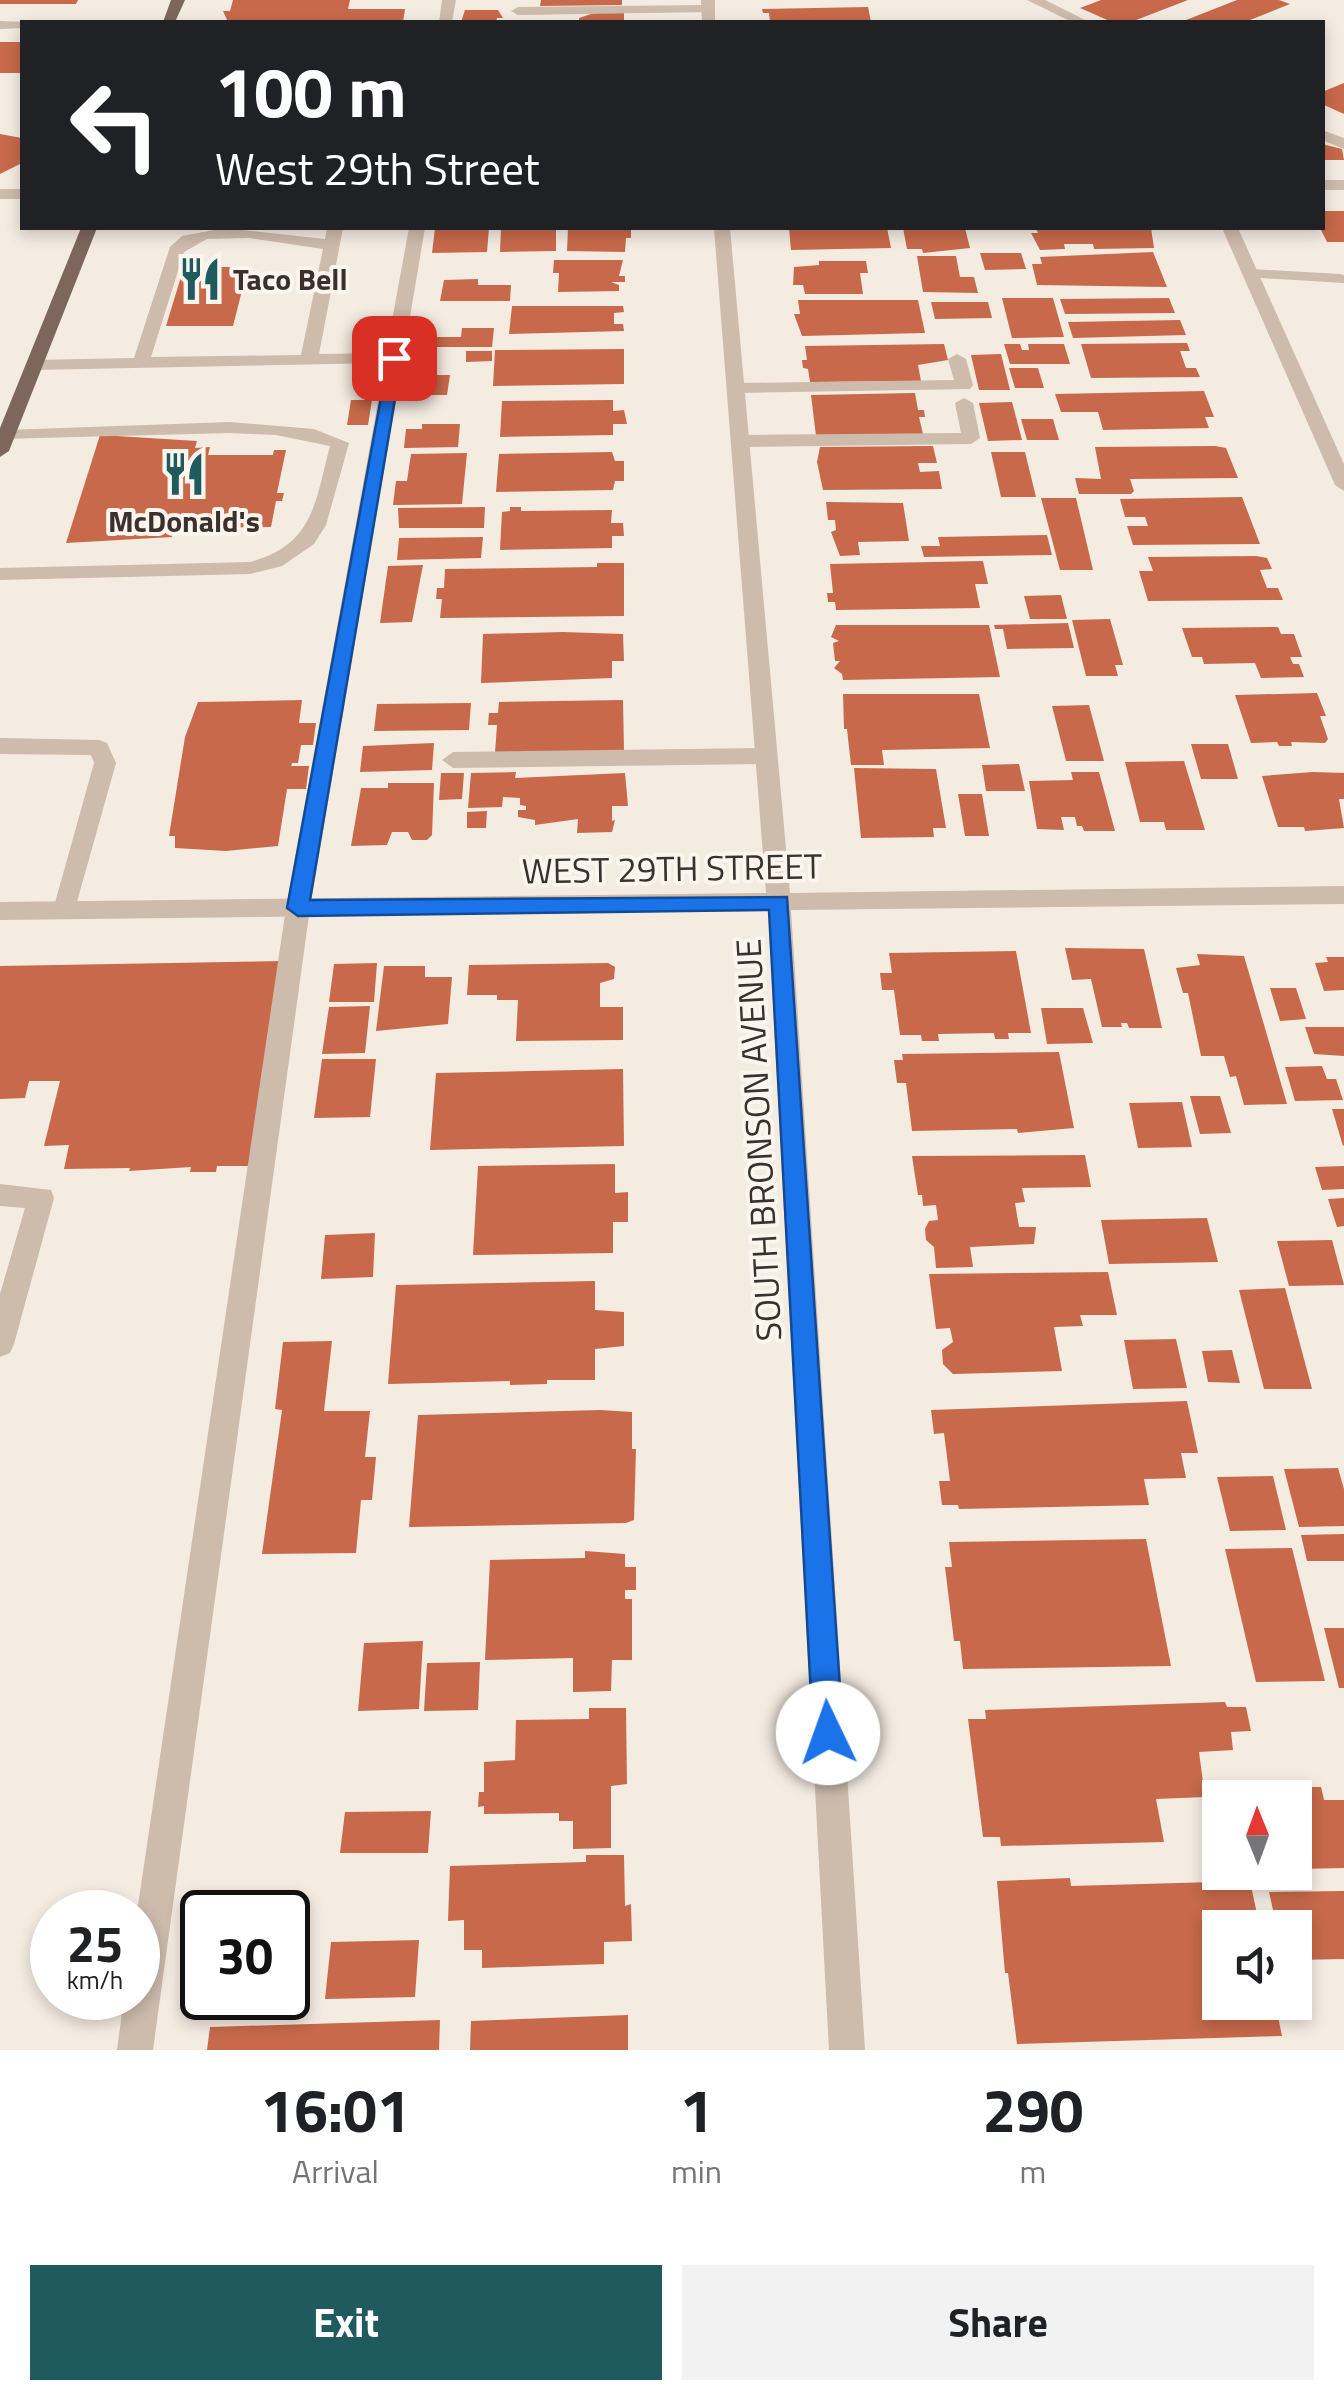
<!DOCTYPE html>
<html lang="en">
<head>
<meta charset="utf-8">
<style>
  :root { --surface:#fff; --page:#f2f2f2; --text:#202124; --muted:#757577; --accent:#1f5a5e }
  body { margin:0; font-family:"Titillium Web",sans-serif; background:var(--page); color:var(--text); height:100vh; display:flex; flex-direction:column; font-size:38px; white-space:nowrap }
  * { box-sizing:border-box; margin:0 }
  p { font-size:32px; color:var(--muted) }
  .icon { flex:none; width:55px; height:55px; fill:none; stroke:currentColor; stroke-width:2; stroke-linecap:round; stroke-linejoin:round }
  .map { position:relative; height:2050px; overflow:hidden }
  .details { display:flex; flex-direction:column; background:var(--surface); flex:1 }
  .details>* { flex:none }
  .top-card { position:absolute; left:20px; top:20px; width:1305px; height:210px; border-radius:0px; box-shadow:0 5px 15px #0003; background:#202124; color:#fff; overflow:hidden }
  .needle { width:65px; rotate:359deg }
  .fabs { position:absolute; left:1202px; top:1780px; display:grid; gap:20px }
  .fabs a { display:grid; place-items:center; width:110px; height:110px; border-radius:0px; background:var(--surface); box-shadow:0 5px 15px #0003; font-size:50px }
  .speed { position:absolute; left:30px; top:1890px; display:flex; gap:20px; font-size:50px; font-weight:700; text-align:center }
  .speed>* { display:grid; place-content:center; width:130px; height:130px; border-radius:50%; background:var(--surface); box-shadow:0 5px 15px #0003; line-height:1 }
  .speed small { font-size:25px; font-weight:400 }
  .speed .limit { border:5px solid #111; border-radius:15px; background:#fff; color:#111 }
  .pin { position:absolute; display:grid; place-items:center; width:85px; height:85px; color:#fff; margin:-42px; border-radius:20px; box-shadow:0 5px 15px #0006 }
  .me { position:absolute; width:110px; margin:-55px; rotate:357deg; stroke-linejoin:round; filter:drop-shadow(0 0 8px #0008) }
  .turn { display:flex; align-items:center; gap:35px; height:210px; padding:0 30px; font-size:45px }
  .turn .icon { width:130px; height:130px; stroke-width:2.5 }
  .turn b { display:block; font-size:70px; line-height:85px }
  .eta { display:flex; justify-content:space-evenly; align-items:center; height:170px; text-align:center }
  .eta b { font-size:60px; font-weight:700; line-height:70px }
  .action { display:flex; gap:20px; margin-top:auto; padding:20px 30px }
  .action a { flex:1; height:115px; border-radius:0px; background:var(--accent); color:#fff; font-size:40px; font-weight:700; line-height:115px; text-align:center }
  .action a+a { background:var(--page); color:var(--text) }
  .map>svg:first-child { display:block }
</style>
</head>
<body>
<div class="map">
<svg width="1344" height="2050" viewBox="0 0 1344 2050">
  <rect width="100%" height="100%" fill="#f4ebe1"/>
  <g fill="#c8694b">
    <path d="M0 0H78L76 4H0Z"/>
    <path d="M233 0H350L348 9H405L403 22H228L223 11H230Z"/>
    <path d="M541 0H622V5L540 6Z"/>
    <path d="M1101 0H1188L1131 22H1112L1080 8Z"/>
    <path d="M1237 0H1279L1290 4 1245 22H1181Z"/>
    <path d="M868 7 871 22H770L769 13H763L762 9Z"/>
    <path d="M465 10H498L503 18H497L496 22H461Z"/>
    <path d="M597 12H624V22H579V18Z"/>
    <rect x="0" y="42" width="22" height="31"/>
    <path d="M1344 83V114L1322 104V92Z"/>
    <path d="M0 134 22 138V163L0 174Z"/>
    <path d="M1322 144 1342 149 1344 160H1322Z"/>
    <path d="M1322 211H1344V242H1327L1320 228Z"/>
    <path d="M435 228H489L487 252 432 253Z"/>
    <path d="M501 228H556V251L500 252Z"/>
    <path d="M568 228H626L631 229V238H626L625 252 567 251Z"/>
    <path d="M789 228H887L891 248 791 250Z"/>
    <path d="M903 228H965L970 248 923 253 922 249H907Z"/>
    <path d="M1036 228H1151L1154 248 1094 249 1093 244H1064L1065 249 1040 250 1031 233H1038Z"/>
    <path d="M1153 252 1167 287 1037 285 1032 264H1042L1040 257Z"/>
    <path d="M980 253H1021L1026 269 985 270Z"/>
    <path d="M917 256H956L960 277H974L978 293 923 292Z"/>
    <path d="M554 260H623L619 276H625V282H611L619 285V291L558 292 559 273H553Z"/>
    <path d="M819 261H866L868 273H860L863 294H805L803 285H793L794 267 819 265Z"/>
    <path d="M184 267H248L233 326H166Z"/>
    <path d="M478 279V285H511L510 301H440L444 280Z"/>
    <path d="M1002 298H1053L1064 337 1012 338Z"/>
    <path d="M1169 298 1175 313 1065 314 1060 299Z"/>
    <path d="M798 300H918L925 333 802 336 794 314H800Z"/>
    <path d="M931 302H988L992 318 935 319Z"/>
    <path d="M512 306H623L624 312 614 313V324H623L624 331 509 334Z"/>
    <path d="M1180 320 1186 335 1073 338 1068 322Z"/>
    <path d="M462 328H494L492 347H432L433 337H461Z"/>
    <path d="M1187 343 1190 351H1180L1186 368H1196L1200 377 1091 378 1081 344Z"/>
    <path d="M944 344 948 360 918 365 921 381 810 382 808 369 803 368 802 360H807L805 346Z"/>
    <path d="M1004 344H1020L1022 350H1029L1028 344H1064L1070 364H1010Z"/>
    <path d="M624 349V384L493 386 495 350Z"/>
    <path d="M466 351H492V361L466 362Z"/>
    <path d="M1001 354 1010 390H979L971 355Z"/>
    <path d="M1009 368H1038L1044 388H1015Z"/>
    <path d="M414 375H450L447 395H410Z"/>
    <path d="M1204 391 1214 417H1205L1209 428 1103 430 1098 412H1061L1055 394Z"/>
    <path d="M915 393 918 410H924L925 417H919L923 434 816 436 811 395Z"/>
    <path d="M351 400H372L368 425H347Z"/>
    <path d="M613 400V411L624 410 627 424H613V435L500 437 502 401Z"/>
    <path d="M1012 402 1022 440 988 441 979 403Z"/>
    <path d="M1021 419H1053L1059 440H1027Z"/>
    <path d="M422 424H460L458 447 404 448 406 429H422Z"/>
    <path d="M100 435 197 441 195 448 210 447 208 455H273L274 450H286L277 493H284L282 501H276L271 527 174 528 172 537 66 543Z"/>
    <path d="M933 446 937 463H918L920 472 939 471 942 489 823 490 817 462 820 447Z"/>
    <path d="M1215 446 1226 448 1238 478 1130 479 1134 491 1131 494H1079L1075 478 1101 479 1095 447Z"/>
    <path d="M612 452 615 461H624V481H615L613 490 496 492 499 454Z"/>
    <path d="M991 452H1025L1036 497H1001Z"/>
    <path d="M467 453 462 504 393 505 396 481H407L411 454Z"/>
    <path d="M1242 497 1260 544 1133 545 1127 526H1148L1145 517H1125L1120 499Z"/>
    <path d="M1041 498H1076L1093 570H1060Z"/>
    <path d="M826 502 903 503 909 541 858 542 860 555 840 556 831 532 836 530 835 520H828Z"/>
    <path d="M510 507H521V511L612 510 611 523H623L624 536H612V548L500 550 502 512 510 511Z"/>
    <path d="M398 508 485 507 484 528H399Z"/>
    <path d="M1047 535 1052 555 924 557 921 546H940L938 537Z"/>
    <path d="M483 537 481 558 397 560 399 538Z"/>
    <path d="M1256 556 1267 558 1272 569 1260 570 1267 588H1278L1283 600 1148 601 1139 571H1153L1148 557Z"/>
    <path d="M983 561 988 584H975L980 608 836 610 835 602H828L827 593H833L830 564Z"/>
    <path d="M597 563H624V616L440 618 442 599H436L437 588H444L445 569 597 567Z"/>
    <path d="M423 565 412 622 380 623 388 566Z"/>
    <path d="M1061 595 1067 619H1030L1024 596Z"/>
    <path d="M1110 619 1123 665H1115L1118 676H1086L1072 620Z"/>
    <path d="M1068 623 1074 648 1007 649 1003 629H995L994 625Z"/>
    <path d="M836 625H989L1000 677 843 680 842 674 834 668 840 661H835L833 643 839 641 831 637Z"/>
    <path d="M1278 627 1281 634H1294L1302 657H1290L1293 664H1299L1304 677 1261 678 1255 663 1204 664 1202 657H1192L1182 628Z"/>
    <path d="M563 632 623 634 624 661H612V678L481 683 483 634Z"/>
    <path d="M1317 693 1326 716H1320L1328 739 1325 743 1291 742 1292 746H1279L1277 742 1251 743 1235 695Z"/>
    <path d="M843 694H979L990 748 882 750 884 765H851L847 729H844Z"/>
    <path d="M302 700 299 723H316L313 745H301L298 763H292L291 766H309L306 789H287L278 846 226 851 175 848V836H169L185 737 198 702Z"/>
    <path d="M623 700 624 751 495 753 497 725H488L489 713H498L499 702Z"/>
    <path d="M471 703 469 730 374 731 377 704Z"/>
    <path d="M1089 705 1104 761H1066L1052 706Z"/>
    <path d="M434 743 432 770 360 772 363 746Z"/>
    <path d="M1191 744H1228L1238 779H1201Z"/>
    <path d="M1184 761 1205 830H1166L1164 822H1140L1125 762Z"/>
    <path d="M1019 764 1025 791H986L982 765Z"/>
    <path d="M854 768 936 769 946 828H933L934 837 861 838Z"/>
    <path d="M516 772 515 778 625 773 628 806H612V821L615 820 612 832 577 833 578 819 535 825V820L518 817V810H526V806L520 805V798L503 797 502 807 468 808 471 773Z"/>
    <path d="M1071 772H1099L1115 831H1084L1082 826H1077L1075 817H1061L1064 830 1037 829 1029 781 1073 780Z"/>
    <path d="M1313 772 1344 773V799H1339L1344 828 1305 831 1304 827H1278L1262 776Z"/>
    <path d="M441 773H464L462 799 439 800Z"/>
    <path d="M388 783H434L432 835 427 840H412L408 832H392L387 845 351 846 361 788H388Z"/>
    <path d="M958 794H982L989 836H965Z"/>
    <path d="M487 811 486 828H467V812Z"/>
    <path d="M1065 948 1144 949 1162 1028H1129L1127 1023H1121L1122 1027H1102L1091 979 1072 980Z"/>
    <path d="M1016 951 1031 1033H1008L1009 1039H995L994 1033 938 1034 939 1041H922L921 1035H900L894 990H882L880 973H892L889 953Z"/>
    <path d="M1197 954 1244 956 1287 1104 1244 1105 1236 1076 1230 1077 1224 1056H1201L1188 993H1183L1176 968 1200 965Z"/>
    <path d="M1326 957H1344V990L1324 991 1315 963 1328 962Z"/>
    <path d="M284 961 251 1166H217L216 1172H190L191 1167 129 1171 130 1168 64 1169 69 1145 44 1146 60 1081H29L25 1098 0 1099V966Z"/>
    <path d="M377 963 374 1002H329L334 964Z"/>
    <path d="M608 963 615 967 614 979 600 983V1007H623V1040L516 1041 518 1000H497V995H467L469 965Z"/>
    <path d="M384 966H425V977H452L448 1024 376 1031Z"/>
    <path d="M1270 988H1296L1306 1019 1280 1021Z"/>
    <path d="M370 1006 365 1053 322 1054 329 1007Z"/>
    <path d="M1041 1008H1083L1093 1043 1047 1044Z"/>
    <path d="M1305 1027H1344V1056L1314 1054Z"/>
    <path d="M1059 1052 1074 1128 1018 1133 1017 1129 912 1131 906 1083H897L894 1060H903L902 1054Z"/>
    <path d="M322 1059H376L370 1117 314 1118Z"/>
    <path d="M1322 1066 1327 1079H1336L1343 1100 1295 1101 1285 1067Z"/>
    <path d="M623 1069 624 1146 430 1150 436 1073Z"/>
    <path d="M1190 1096H1220L1231 1133 1200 1134Z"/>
    <path d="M1182 1102 1192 1147 1138 1148 1129 1103Z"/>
    <path d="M1332 1109H1344V1145L1343 1146Z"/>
    <path d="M1085 1155 1091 1187 1022 1188 1025 1202 1015 1203 1019 1227H1036L1034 1244 970 1247 973 1267 936 1268 934 1247 926 1240 925 1229 929 1221 938 1220 936 1205 923 1206 922 1195H918L912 1156Z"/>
    <path d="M615 1164V1193L628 1192V1222H613V1253L473 1255 478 1166Z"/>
    <path d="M1344 1166V1189L1322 1190 1315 1167Z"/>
    <path d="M1344 1198V1226L1337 1227 1328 1199Z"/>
    <path d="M1207 1218 1218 1262 1109 1264 1101 1220Z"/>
    <path d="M375 1233 373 1277 321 1279 325 1235Z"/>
    <path d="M1332 1240 1344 1285 1289 1286 1277 1241Z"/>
    <path d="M1108 1272 1117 1315H1080L1083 1326 1054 1327 1062 1371 953 1374 943 1364 942 1350 953 1342 950 1328 936 1329 929 1274Z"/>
    <path d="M595 1281V1310L624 1312V1346L595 1349V1380H547V1384L510 1385V1381L388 1384 396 1285Z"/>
    <path d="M1285 1288 1312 1389H1264L1239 1290Z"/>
    <path d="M1176 1339 1187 1388 1133 1389 1124 1340Z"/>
    <path d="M332 1341 324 1411H370L365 1457H376L372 1500H361L356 1553 262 1554 282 1410 275 1409 283 1342Z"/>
    <path d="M1232 1350 1240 1383 1208 1382 1202 1351Z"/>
    <path d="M1187 1401 1198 1453H1181L1186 1478 1144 1479 1149 1505 959 1509 958 1505H942L939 1481H950L944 1433 934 1434 931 1410Z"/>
    <path d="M600 1410 632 1412V1449H636L634 1520 626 1523 409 1527 418 1415Z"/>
    <path d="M1338 1468 1344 1489V1526L1299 1527 1284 1469Z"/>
    <path d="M1273 1476 1286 1530 1230 1531 1217 1477Z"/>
    <path d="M1344 1534V1561H1307L1301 1535Z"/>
    <path d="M1146 1539 1171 1666 963 1669 960 1641H954L945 1567H952L949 1542Z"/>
    <path d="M1292 1548 1325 1681 1256 1682 1225 1549Z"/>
    <path d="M585 1551 625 1554V1567H636V1590H625V1599H632V1660H612L611 1691 573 1692V1658L485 1660 490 1560 585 1558Z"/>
    <path d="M1324 1628H1344V1688H1339Z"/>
    <path d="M423 1641 419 1709 358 1711 364 1643Z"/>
    <path d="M480 1662 478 1710 424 1711 427 1663Z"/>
    <path d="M1225 1702 1227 1707H1246L1251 1731 1231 1732 1233 1750 1199 1752 1205 1797 1156 1799 1164 1842 1001 1846 1000 1837H983L968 1719H986L985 1710Z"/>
    <path d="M589 1708H626L627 1784 611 1786V1848L573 1849V1821H559V1813L484 1814V1806L478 1807 479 1792H484V1762L515 1760 516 1720 589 1719Z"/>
    <path d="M1293 1787H1321L1324 1800H1344V1868L1298 1869Z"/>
    <path d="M431 1811 428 1853H340L345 1812Z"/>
    <path d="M586 1855H624L625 1906 631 1904 632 1941 604 1942V1964L482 1968V1950H464V1920L448 1921 450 1866 586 1862Z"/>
    <path d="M1070 1878 1071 1886 1250 1881 1260 1928H1220V2002H1275L1282 2036 1017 2044 1008 1973H1005L997 1881Z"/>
    <path d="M1344 1891V1959L1295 1960V1928H1277L1269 1892Z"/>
    <path d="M419 1940 415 1997 325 1999 331 1942Z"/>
    <path d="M628 2015V2050H470L471 2021Z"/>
    <path d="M440 2020 439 2050H207L210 2027Z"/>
  </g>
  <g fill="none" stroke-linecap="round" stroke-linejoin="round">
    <g fill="#cdbbac" fill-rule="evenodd">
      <path d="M442 0H456L452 22H439Z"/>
      <path d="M1027 0H1045L1089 22H1072Z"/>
      <path d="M708 5 713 6V12L518 15 511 11 518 7Z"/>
      <path d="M0 21 28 22H22V28L0 29Z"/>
      <path d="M1322 130 1344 138V149L1322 140Z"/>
      <path d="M225 228 325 239 327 228H343L319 354 386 353 409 228H425L310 908 153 2050H117L124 1998H138L137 1912 286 908 385 363 34 370 25 365 34 360 134 358 170 247 182 236ZM249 238 323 249 301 355 151 357 184 252 207 239Z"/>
      <path d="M1251 269 1340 274 1344 275V283L1245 277V271Z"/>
      <path d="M957 354 966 359 973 385 970 389 736 393 727 388 736 383 954 380 948 359Z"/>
      <path d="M964 398 973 403 980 438 971 444 741 447 732 441 741 435 961 433 955 403Z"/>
      <path d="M230 422 314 429 349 443 326 525 314 544 282 566 250 574 0 580V568L250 562C314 545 315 502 330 446L276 435 230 433 0 439V431L6 430Z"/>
      <path d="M0 738 99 740 107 743 116 763 73 916 65 919 53 910 94 763 91 755 0 754Z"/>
      <path d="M767 748 778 756 767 764 453 768 442 760 453 752Z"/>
      <path d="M0 1184 51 1190 54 1198 14 1344 10 1353 0 1357V1294L25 1208 0 1206Z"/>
    </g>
    <g fill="#cdbbac" fill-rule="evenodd">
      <path d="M701 0H715V22H702Z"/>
      <rect x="1322" y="180" width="22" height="10"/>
      <rect x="0" y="189" width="22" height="10"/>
      <path d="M714 228H730L790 893 1344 886V904L791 910 865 2050H829L768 911 0 920V902L766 893Z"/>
      <path d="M1222 228H1238L1344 464V491L1335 485Z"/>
    </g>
    <g fill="#7d675c" fill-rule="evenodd">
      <path d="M171 0H185L175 22H163Z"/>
      <path d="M81 228H97L9 451 0 457V428Z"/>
    </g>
  </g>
  <path fill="#1a73e8" stroke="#114b97" stroke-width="2.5" d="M389 354 402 358 310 900 787 897 843 1733 839 1744 828 1748 817 1744 813 1733 769 910 298 916 287 908Z"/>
  <defs>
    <g id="restaurant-bare" transform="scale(3.45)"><path d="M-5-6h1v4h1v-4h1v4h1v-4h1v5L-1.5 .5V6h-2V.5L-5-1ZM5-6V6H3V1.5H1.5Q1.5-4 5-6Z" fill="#1f5a5e" stroke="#fbf5ee" stroke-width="2.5" paint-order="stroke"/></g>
  </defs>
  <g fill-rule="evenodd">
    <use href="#restaurant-bare" x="200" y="279"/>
    <use href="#restaurant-bare" x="184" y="474"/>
  </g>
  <g text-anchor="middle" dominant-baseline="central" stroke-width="8" stroke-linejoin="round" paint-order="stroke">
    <g font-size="30" font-weight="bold" fill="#3b302b" stroke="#fbf5ee" text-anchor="start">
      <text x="233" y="279">Taco Bell</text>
      <text x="184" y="521" text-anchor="middle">McDonald's</text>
    </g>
    <g font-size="35" fill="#3b302b" stroke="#fbf5ee">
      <text transform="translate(672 868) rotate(-1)">WEST 29TH STREET</text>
      <text transform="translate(758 1140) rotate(-93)">SOUTH BRONSON AVENUE</text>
    </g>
  </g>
</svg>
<div class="fabs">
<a><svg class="needle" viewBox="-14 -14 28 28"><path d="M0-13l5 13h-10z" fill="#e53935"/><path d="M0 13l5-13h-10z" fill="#757577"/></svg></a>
<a><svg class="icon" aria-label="sound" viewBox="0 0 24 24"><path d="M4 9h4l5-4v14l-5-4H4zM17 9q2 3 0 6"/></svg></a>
</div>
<div class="speed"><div>25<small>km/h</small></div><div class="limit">30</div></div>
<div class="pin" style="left:394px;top:358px;background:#d93025"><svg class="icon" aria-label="arrive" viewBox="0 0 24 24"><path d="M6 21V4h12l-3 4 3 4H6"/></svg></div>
<svg class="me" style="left:828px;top:1733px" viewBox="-20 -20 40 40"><circle r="19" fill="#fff"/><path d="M0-13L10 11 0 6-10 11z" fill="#1a73e8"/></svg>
<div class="top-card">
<div class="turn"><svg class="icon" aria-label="left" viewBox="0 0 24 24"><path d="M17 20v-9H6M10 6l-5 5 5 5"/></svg><div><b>100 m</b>West 29th Street</div></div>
</div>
</div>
<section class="details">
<div class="eta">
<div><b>16:01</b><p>Arrival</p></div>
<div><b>1</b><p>min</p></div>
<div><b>290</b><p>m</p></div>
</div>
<div class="action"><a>Exit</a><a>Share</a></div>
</section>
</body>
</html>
